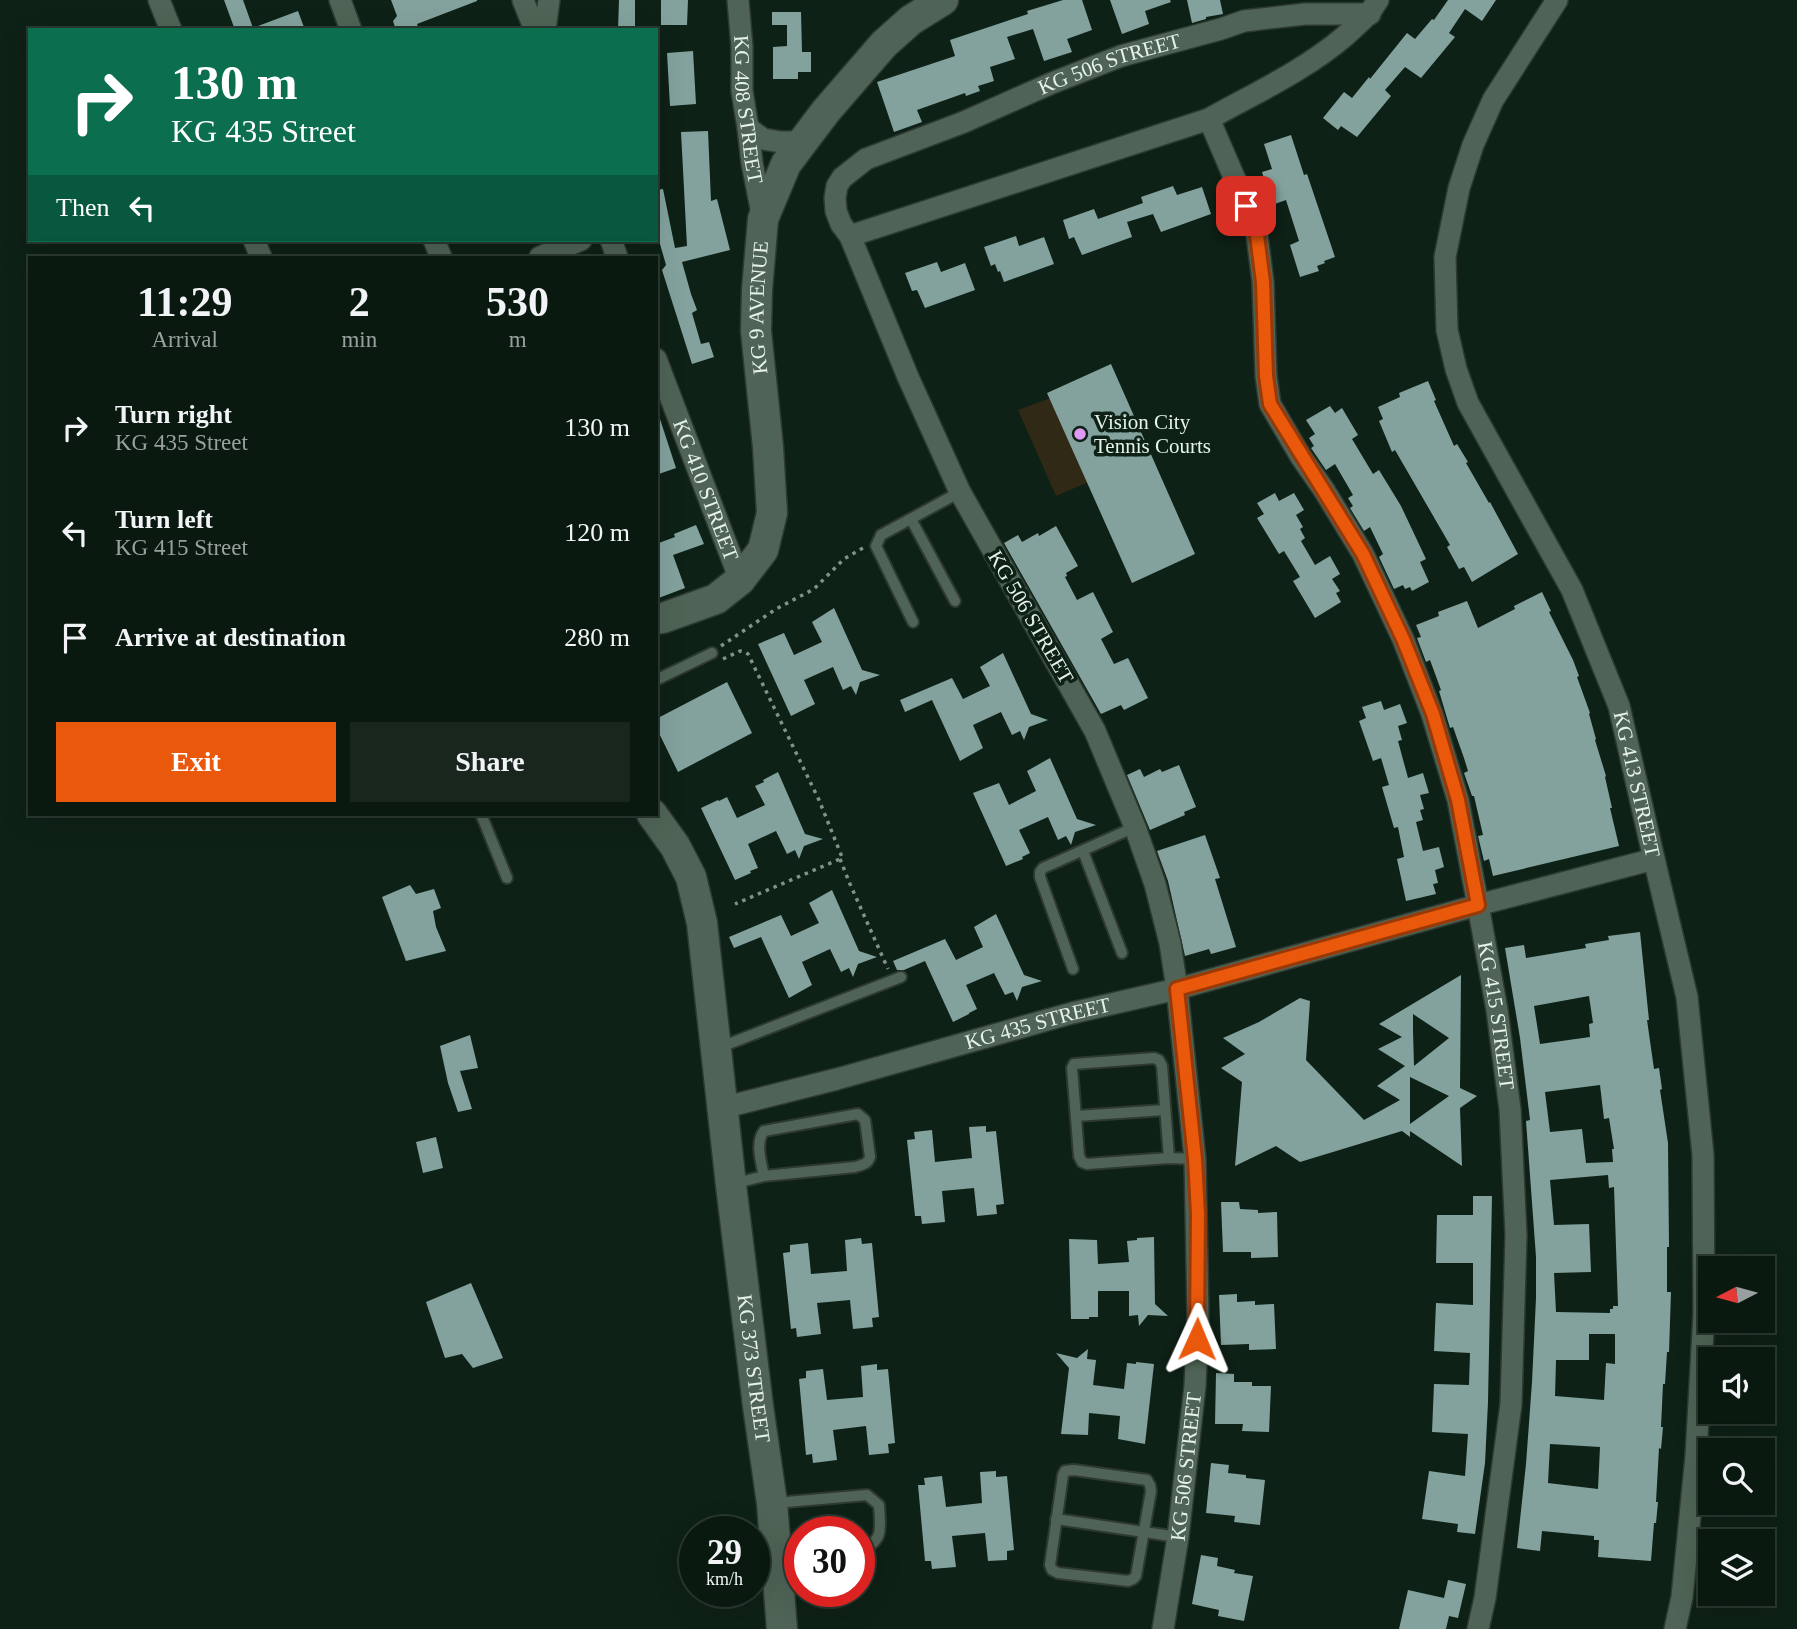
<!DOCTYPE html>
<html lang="en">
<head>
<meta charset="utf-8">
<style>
  :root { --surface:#0a1910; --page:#18261e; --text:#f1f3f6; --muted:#99a09f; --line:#2a3830; --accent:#ea580c }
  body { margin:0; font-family:"Times New Roman",serif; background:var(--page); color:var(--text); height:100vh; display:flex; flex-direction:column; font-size:26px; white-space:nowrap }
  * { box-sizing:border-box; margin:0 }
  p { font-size:23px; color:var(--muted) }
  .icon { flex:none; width:38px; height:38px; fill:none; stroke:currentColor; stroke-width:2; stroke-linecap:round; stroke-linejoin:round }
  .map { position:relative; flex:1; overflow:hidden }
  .side { position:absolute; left:28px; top:256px; width:630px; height:560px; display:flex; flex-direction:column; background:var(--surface); border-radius:0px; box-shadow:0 7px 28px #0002,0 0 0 2px var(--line) }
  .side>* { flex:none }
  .top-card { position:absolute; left:28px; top:28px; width:630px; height:214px; border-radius:0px; box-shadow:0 7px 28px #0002,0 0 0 2px var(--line); background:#0b6e4f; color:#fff; overflow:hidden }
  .needle { width:46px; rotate:264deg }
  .tools { position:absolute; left:1698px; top:1256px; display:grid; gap:14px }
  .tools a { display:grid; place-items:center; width:77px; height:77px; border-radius:0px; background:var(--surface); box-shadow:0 7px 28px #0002,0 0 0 2px var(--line); font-size:35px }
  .speed { position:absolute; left:679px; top:1516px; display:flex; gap:14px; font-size:35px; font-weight:700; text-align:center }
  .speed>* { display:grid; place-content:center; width:91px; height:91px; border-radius:50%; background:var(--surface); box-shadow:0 7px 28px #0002,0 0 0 2px var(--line); line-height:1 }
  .speed small { font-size:18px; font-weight:400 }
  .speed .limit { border:10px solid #d22; background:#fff; color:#111 }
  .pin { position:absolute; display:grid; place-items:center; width:60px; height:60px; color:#fff; margin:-30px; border-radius:14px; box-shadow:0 4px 10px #0006 }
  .me { position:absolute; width:77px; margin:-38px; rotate:1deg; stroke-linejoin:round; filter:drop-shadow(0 0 5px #0008) }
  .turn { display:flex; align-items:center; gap:24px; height:147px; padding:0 28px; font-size:32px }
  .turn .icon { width:91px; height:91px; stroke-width:2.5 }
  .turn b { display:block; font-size:49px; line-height:60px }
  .then { display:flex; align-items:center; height:66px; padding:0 28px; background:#0003; gap:14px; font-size:26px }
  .eta { display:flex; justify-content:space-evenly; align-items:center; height:119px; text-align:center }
  .eta b { font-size:42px; font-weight:600; line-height:49px }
  .button { display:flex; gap:14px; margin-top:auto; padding:14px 28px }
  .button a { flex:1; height:80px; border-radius:0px; background:var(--accent); color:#fff; font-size:28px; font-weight:600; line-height:80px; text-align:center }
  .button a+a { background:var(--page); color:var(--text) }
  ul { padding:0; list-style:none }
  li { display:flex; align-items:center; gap:21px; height:105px; padding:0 28px }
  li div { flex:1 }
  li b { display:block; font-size:26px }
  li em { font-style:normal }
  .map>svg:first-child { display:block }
</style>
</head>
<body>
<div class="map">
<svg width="1797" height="1629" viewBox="0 0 1797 1629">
  <rect width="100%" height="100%" fill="#0e2116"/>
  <path fill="#302915" d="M1107 377 1142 459 1056 496 1018 410Z"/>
  <g fill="#83a29e" fill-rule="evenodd">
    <path d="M224 0H243L253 28 298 11 305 30H235Z"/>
    <path d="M391 0H477V1L417 24 419 30H396L393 21 397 16Z"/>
    <path d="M619 0H635V30H618Z"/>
    <path d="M661 0H688L687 25H661Z"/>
    <path d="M1063 0H1082L1092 30 1067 39 1072 52 1044 61 1033 29 1007 37 1015 59 990 67 994 81 978 86 980 91 966 96 965 93 917 110 922 122 894 132 877 82 955 56 950 40 1028 14 1027 11Z"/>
    <path d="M1110 0H1170L1171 2 1145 11 1149 24 1122 34Z"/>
    <path d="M1187 0H1220L1223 14 1206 17V19L1192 23Z"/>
    <path d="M1448 0H1496L1482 21 1465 9 1449 33 1455 37 1421 78 1405 67 1385 90 1391 96 1357 137 1341 126 1338 130 1323 118 1344 92 1352 98 1369 77 1370 79 1407 33 1415 39 1432 19 1434 20Z"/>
    <path d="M772 12H801L802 52H811V72H798V79H773V47L787 46V25H772Z"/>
    <path d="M693 51 696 104 670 106 667 53Z"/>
    <path d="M708 131 711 201 717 199 730 250 682 262 691 294 697 310 692 313 701 344 709 342 714 357 692 364 662 270 666 265 656 230V190L663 189 675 248 687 246 681 132Z"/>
    <path d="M1291 135 1304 175 1307 174 1335 257 1324 261 1325 263 1317 266 1319 271 1300 277 1290 245 1299 241 1286 200 1272 205 1262 172 1272 169 1264 144Z"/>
    <path d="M1173 186 1177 195 1202 187 1211 214 1161 232 1153 214 1127 222 1132 237 1082 255 1074 237 1069 239 1063 220 1094 209 1098 219 1143 203 1141 197Z"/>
    <path d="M1016 236 1019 246 1044 237 1054 264 1004 282 1000 271 998 272 995 264 991 266 984 247Z"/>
    <path d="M937 262 941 272 965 263 975 290 925 308 917 290 912 291 905 273Z"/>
    <path d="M1111 364 1195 554 1132 583 1047 393Z"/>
    <path d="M1428 381 1436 400 1434 401 1454 446 1457 444 1468 462 1466 463 1489 503 1490 502 1518 554 1472 582 1464 567 1459 569 1447 547 1450 545 1395 450 1392 452 1379 421 1383 419 1378 407 1400 397 1399 393Z"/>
    <path d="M1330 406 1335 413 1342 408 1358 435 1352 439 1373 474 1379 470 1401 506 1426 559 1420 562 1429 582 1412 591 1410 587 1405 589 1403 585 1394 589 1379 557 1383 554 1370 527 1364 531 1350 508 1353 506 1348 498 1353 495 1335 464 1326 470 1311 448 1314 446 1309 438 1315 434 1306 420Z"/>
    <path d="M659 416 676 468 656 475V417Z"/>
    <path d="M1275 493 1279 501 1294 493 1304 510 1296 515 1303 527 1300 529 1305 538 1301 541 1315 565 1330 556 1340 574 1332 579 1340 591 1336 593 1341 602 1315 618 1293 581 1300 577 1284 551 1279 554 1257 518 1264 514 1257 503Z"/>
    <path d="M696 525 704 544 673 555 685 588 656 599V544L675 537 674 534Z"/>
    <path d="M1056 526 1078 566 1066 573 1067 576 1065 577 1077 600 1093 592 1113 632 1101 639 1114 664 1128 658 1148 698 1124 710 1121 705 1101 714 1004 543 1018 535 1022 542 1038 533 1039 536Z"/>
    <path d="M1542 592 1551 611 1549 612 1573 660 1579 676 1577 677 1590 713 1589 714 1596 739 1595 740 1606 776 1605 777 1612 808H1610L1619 846 1493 876 1489 859 1484 861 1478 836 1483 835 1474 796H1472L1464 773 1468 771 1464 758 1453 727 1450 728 1439 691 1441 690 1430 660 1426 662 1417 638 1421 637 1416 625 1439 616 1438 612 1467 601 1478 628 1515 609 1514 606Z"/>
    <path d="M834 608 862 670 880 675 860 682 856 695 851 686 843 690 833 667 804 680 815 704 791 716 758 644 784 633 794 655 822 642 812 622Z"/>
    <path d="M1003 653 1031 714 1048 720 1029 727 1024 740 1020 731 1012 735 1001 712 973 725 983 748 960 761 932 700 905 712 900 700 952 678 963 699 990 686 980 667Z"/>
    <path d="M727 682 752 733 678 772 656 727V719Z"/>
    <path d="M1381 701 1384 710 1400 704 1407 723 1398 726 1402 740 1398 741 1408 778 1423 773 1429 793 1420 795 1424 809 1420 810 1423 820 1416 822 1423 851 1439 847 1444 867 1435 870 1438 883 1433 884 1436 894 1406 901 1397 859 1404 857 1398 827 1394 828 1382 787 1389 785 1381 758 1373 761 1359 721 1366 718 1362 707Z"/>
    <path d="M1050 758 1077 819 1096 825 1075 832 1071 845 1066 836 1058 840 1048 817 1019 830 1030 853 1022 857 1023 859 1006 866 973 793 999 783 1009 805 1036 791 1027 771Z"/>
    <path d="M1179 765 1196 807 1184 812 1185 815 1150 830 1127 775 1140 769 1144 777 1160 769 1162 772Z"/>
    <path d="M778 772 805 834 823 839 804 846 799 859 795 850 787 854 776 831 748 844 758 868 750 871 751 873 735 880 701 808 718 800 719 801 727 797 737 818 765 805 755 786 764 782 763 780Z"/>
    <path d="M1205 835 1220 878 1215 879 1236 947 1211 954 1209 949 1185 956 1168 881 1157 851Z"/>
    <path d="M410 885 416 894 434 889 441 908 433 911 436 927 446 951 406 961 382 897Z"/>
    <path d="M832 890 859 951 877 957 858 964 853 977 849 968 841 972 830 949 802 962 812 985 789 998 761 937 734 948 729 937 781 915 791 936 819 923 809 903Z"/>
    <path d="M996 914 1024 975 1042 981 1022 987 1017 1001 1013 992 1005 995 994 973 966 985 977 1009 969 1013V1014L953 1022 925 961 904 970H897L893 961 945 939 956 960 983 947 974 927Z"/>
    <path d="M1640 932 1649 1020H1647L1654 1069 1659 1068 1662 1089 1660 1090 1668 1143 1669 1247H1667V1292H1671L1669 1352H1667L1665 1384H1663L1661 1427H1663L1661 1449 1659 1448 1656 1502H1658L1656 1523H1654L1651 1561 1598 1557 1599 1540H1594V1536L1542 1531 1540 1551 1517 1548 1526 1464 1532 1382 1536 1298V1257L1526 1121 1530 1120 1520 1038 1505 948 1524 945 1526 958 1586 948 1585 944 1609 940 1608 936ZM1589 996 1593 1023 1589 1024 1590 1037 1540 1044 1534 1006ZM1600 1085 1604 1119 1609 1118 1614 1149H1612L1613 1162 1586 1163 1582 1129 1550 1132 1545 1092ZM1608 1175 1609 1188 1614 1187 1618 1306H1613V1309H1610V1313L1556 1312 1554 1273 1591 1272 1589 1224 1554 1225 1550 1180ZM1589 1334H1615V1364L1606 1363 1604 1400 1555 1396 1556 1360H1589ZM1550 1444 1600 1447 1598 1489 1548 1483Z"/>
    <path d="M1461 975 1460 1088 1477 1096 1460 1108 1462 1166 1410 1131V1137L1402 1131 1300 1162 1276 1146 1235 1166 1242 1082 1221 1068 1245 1054 1223 1038 1259 1022 1300 998 1310 1001 1306 1060 1364 1120 1400 1100 1377 1086 1405 1066 1378 1049 1402 1037 1379 1024ZM1413 1014 1449 1038 1414 1066 1413 1031ZM1410 1077 1449 1096 1410 1124Z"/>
    <path d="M470 1035 478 1068 460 1071 472 1109 458 1112 448 1083 440 1046Z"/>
    <path d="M986 1126V1132L996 1131 1004 1204 996 1205 997 1214 977 1216 974 1188 942 1191 945 1222 922 1224 921 1216H915L907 1140 915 1139 914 1132 932 1130 935 1162 972 1158 969 1127Z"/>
    <path d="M436 1137 443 1168 423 1173 416 1142Z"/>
    <path d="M1473 1196H1492L1488 1402 1485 1463 1475 1534 1457 1532 1458 1524 1422 1519 1429 1471 1465 1476 1468 1434 1432 1432 1434 1384 1469 1385 1470 1353 1434 1351 1436 1303 1473 1305V1263H1436L1437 1215H1473Z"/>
    <path d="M1221 1202H1239L1240 1209 1258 1210V1213L1277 1212 1278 1257 1251 1258V1252H1223Z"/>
    <path d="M1154 1237 1155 1304 1168 1316 1148 1315 1139 1326 1138 1315 1129 1316V1291H1098V1317H1089V1319H1071L1069 1239 1097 1240 1098 1264 1129 1262 1127 1241 1137 1240V1238Z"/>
    <path d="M861 1238 862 1244 872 1243 879 1317 872 1318 873 1327 853 1329 850 1300 817 1303 821 1334 797 1337 796 1328 791 1329 783 1253 790 1252V1245L808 1243 811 1274 847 1271 845 1240Z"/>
    <path d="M471 1283 503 1358 473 1368 462 1354 445 1358 426 1302Z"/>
    <path d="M1237 1294V1302L1255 1301V1305L1274 1304 1276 1349 1249 1350V1344L1221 1345 1219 1295Z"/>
    <path d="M1088 1349 1087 1359 1096 1360 1093 1385 1124 1389 1127 1363 1136 1364V1362L1154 1364 1145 1444 1118 1439 1120 1416 1089 1413 1088 1435 1061 1434 1069 1368 1056 1353 1077 1358Z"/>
    <path d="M877 1364V1370L888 1369 895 1443 888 1444 889 1453 869 1455 866 1426 833 1430 837 1460 813 1463 812 1454 806 1455 799 1379 806 1378V1371L823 1369 827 1400 863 1397 861 1366Z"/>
    <path d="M1216 1373 1234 1374V1382H1252V1386H1271L1269 1432 1242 1431 1243 1424H1215Z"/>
    <path d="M1211 1463 1229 1465 1228 1473 1246 1475V1478L1265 1480 1260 1525 1234 1522 1235 1516 1206 1513Z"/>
    <path d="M996 1471V1477L1007 1476 1014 1550 1007 1551V1560L988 1561 985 1533 952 1536 956 1567 932 1569 931 1561H925L918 1485H925L924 1478 942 1476 946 1507 982 1503 980 1472Z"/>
    <path d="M1201 1555 1218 1558 1217 1566 1235 1570 1234 1573 1253 1576 1244 1621 1218 1616 1219 1610 1192 1604Z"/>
    <path d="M1448 1580 1466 1584 1458 1618 1449 1616 1446 1629H1399L1408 1590 1444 1598Z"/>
  </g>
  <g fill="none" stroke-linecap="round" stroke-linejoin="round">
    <g stroke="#2e3931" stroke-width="14">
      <g id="service">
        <path d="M911 519 955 601"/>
        <path d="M913 622 876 546 881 535 960 492"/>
        <path d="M656 680 712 653"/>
        <path d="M481 814 507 878"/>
        <path d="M1083 851 1122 953"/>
        <path d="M1073 969 1040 877V872L1043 868 1135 827"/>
        <path d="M718 1048 901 977"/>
        <path d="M1076 1116 1165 1110"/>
        <path d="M1169 1158 1162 1066 1159 1060 1154 1058 1074 1064 1072 1068 1079 1156 1082 1162 1087 1164 1169 1158 1195 1159"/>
        <path d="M732 1184 764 1176 855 1167C862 1165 868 1164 870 1157L865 1120 858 1114 764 1131C755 1142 761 1162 764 1176"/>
        <path d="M1074 1470 1147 1480 1150 1485 1151 1491 1136 1576 1133 1579 1128 1581 1058 1573 1052 1570 1050 1565 1063 1475 1065 1471Z"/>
        <path d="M775 1503 867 1495 879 1505C880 1525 885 1545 859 1548"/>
        <path d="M1056 1519 1178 1537"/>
        <path d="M778 1556 800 1554"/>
      </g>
    </g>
    <g stroke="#2e3931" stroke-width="24">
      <g id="minor">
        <path d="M159 0 171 30"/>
        <path d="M340 0 351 30"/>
        <path d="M523 0 535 30"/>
        <path id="s1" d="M738 0 742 47V91L748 128 752 163 763 219"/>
        <path id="s2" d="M1378 0C1368 17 1359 23 1345 36 1304 71 1255 93 1209 119L1256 228 1263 282 1266 376 1270 404 1301 457 1324 490 1363 554 1403 639 1432 714 1458 800 1478 905 1497 1010 1510 1109 1516 1235 1511 1404 1485 1598 1478 1629"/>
        <path id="s3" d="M1557 0 1493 100 1473 145 1459 188 1445 257 1447 330 1456 369 1468 403 1572 590 1619 706 1654 859 1687 997 1703 1155 1704 1313 1696 1456 1682 1597 1675 1629"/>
        <path d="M545 30 549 0"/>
        <path d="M748 128 763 139 781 142H796L807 137"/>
        <path d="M850 236 1209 119"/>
        <path d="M254 240 261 257"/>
        <path d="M434 240 441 257"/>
        <path d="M611 240 617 257"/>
        <path d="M540 257 581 240"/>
        <path id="s4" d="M656 359 740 580"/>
        <path id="s5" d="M722 1108 837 1079 1072 1013 1177 989 1478 905 1654 859"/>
        <path id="s6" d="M1163 1629 1178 1537 1188 1448 1195 1386 1198 1316 1195 1159 1177 989 1170 943 1155 884 1135 827 1095 731 960 492 908 377 850 236 841 224 836 211 835 198 837 186 842 178 866 159 964 122 1052 83 1121 56 1221 29 1244 21 1305 14H1370"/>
      </g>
    </g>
    <g stroke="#2e3931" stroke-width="33">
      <g id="secondary">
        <path id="s7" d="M656 619 663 618 716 599 740 580 763 550 772 513 768 447 756 331 757 290 763 219 786 164 826 111 884 44 911 20 943 0"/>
        <path id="s8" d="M652 814 675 846 691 877 702 923 731 1185 758 1406 772 1503 782 1629"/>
      </g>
    </g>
    <g stroke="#829288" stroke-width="3.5" stroke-dasharray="3.5 5" stroke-linecap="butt">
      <path d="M721 646 776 609 814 589 844 559 863 548"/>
      <path d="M723 659 740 651 745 652 748 654 819 800 842 857 840 859 735 904"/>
      <path d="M840 859 850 884 888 969"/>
    </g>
    <use href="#service" stroke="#4f6456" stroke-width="10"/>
    <use href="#minor" stroke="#4f6456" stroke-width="21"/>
    <use href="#secondary" stroke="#4f6456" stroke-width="30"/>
  </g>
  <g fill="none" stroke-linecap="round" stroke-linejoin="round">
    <g stroke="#983908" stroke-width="18">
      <path id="route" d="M1197 1339 1198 1214 1195 1159 1177 989 1478 905 1458 800 1433 714 1403 639 1363 554 1270 404 1266 376 1263 282 1256 228 1246 206"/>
    </g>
    <use href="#route" stroke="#ea580c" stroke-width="12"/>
  </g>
  <circle fill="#dd99f4" stroke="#0e2116" stroke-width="2.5" cx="1080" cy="434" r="7"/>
  <g text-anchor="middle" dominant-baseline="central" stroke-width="7" stroke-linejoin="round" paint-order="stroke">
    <g font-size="21" fill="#e6f2ea" stroke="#0e2116">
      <text stroke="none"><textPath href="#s6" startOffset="1824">KG 506 STREET</textPath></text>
      <text stroke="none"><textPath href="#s1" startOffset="110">KG 408 STREET</textPath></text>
      <text stroke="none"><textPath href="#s7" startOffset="376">KG 9 AVENUE</textPath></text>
      <text stroke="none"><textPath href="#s4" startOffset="140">KG 410 STREET</textPath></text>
      <text transform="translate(1031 617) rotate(60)">KG 506 STREET</text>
      <text stroke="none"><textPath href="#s3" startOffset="852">KG 413 STREET</textPath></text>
      <text stroke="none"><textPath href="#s2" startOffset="1164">KG 415 STREET</textPath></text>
      <text stroke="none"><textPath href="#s5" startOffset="327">KG 435 STREET</textPath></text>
      <text stroke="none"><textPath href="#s8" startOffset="570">KG 373 STREET</textPath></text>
      <text stroke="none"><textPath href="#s6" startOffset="164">KG 506 STREET</textPath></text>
    </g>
    <g font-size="21" fill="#e6f2ea" stroke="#0e2116" text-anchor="start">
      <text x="1094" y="422">Vision City<tspan x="1094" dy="24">Tennis Courts</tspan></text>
    </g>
  </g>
</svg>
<div class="tools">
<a><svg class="needle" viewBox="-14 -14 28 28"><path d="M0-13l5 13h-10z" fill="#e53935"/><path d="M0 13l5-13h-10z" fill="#99a09f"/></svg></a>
<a><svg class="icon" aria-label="sound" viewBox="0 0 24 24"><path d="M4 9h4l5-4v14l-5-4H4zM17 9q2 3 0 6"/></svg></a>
<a><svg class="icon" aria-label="search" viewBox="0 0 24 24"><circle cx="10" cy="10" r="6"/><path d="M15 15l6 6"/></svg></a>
<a><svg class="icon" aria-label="layers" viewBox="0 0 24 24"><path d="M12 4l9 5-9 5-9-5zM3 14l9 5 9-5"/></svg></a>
</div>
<div class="speed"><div>29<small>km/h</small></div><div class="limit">30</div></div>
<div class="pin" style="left:1246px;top:206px;background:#d93025"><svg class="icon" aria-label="arrive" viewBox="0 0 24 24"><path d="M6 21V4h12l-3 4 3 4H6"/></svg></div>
<svg class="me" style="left:1197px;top:1339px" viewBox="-20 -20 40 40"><path d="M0-17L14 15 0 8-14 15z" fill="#ea580c" stroke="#fff" stroke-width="4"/></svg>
<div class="top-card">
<div class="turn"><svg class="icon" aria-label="right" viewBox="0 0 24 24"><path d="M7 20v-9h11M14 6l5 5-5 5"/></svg><div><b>130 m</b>KG 435 Street</div></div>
<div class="then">Then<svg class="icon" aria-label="left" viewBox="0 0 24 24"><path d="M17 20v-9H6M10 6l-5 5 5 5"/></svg></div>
</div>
<section class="side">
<div class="eta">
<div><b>11:29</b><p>Arrival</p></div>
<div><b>2</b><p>min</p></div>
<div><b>530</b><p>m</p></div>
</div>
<ul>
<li><svg class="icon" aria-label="right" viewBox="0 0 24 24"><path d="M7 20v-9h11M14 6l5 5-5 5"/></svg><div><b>Turn right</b><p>KG 435 Street</p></div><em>130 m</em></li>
<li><svg class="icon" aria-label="left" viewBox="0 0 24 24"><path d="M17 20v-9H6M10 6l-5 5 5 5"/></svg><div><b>Turn left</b><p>KG 415 Street</p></div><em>120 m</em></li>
<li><svg class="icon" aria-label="arrive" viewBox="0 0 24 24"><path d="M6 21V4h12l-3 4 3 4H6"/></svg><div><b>Arrive at destination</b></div><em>280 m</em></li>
</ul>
<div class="button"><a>Exit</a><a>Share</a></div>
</section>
</div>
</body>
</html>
